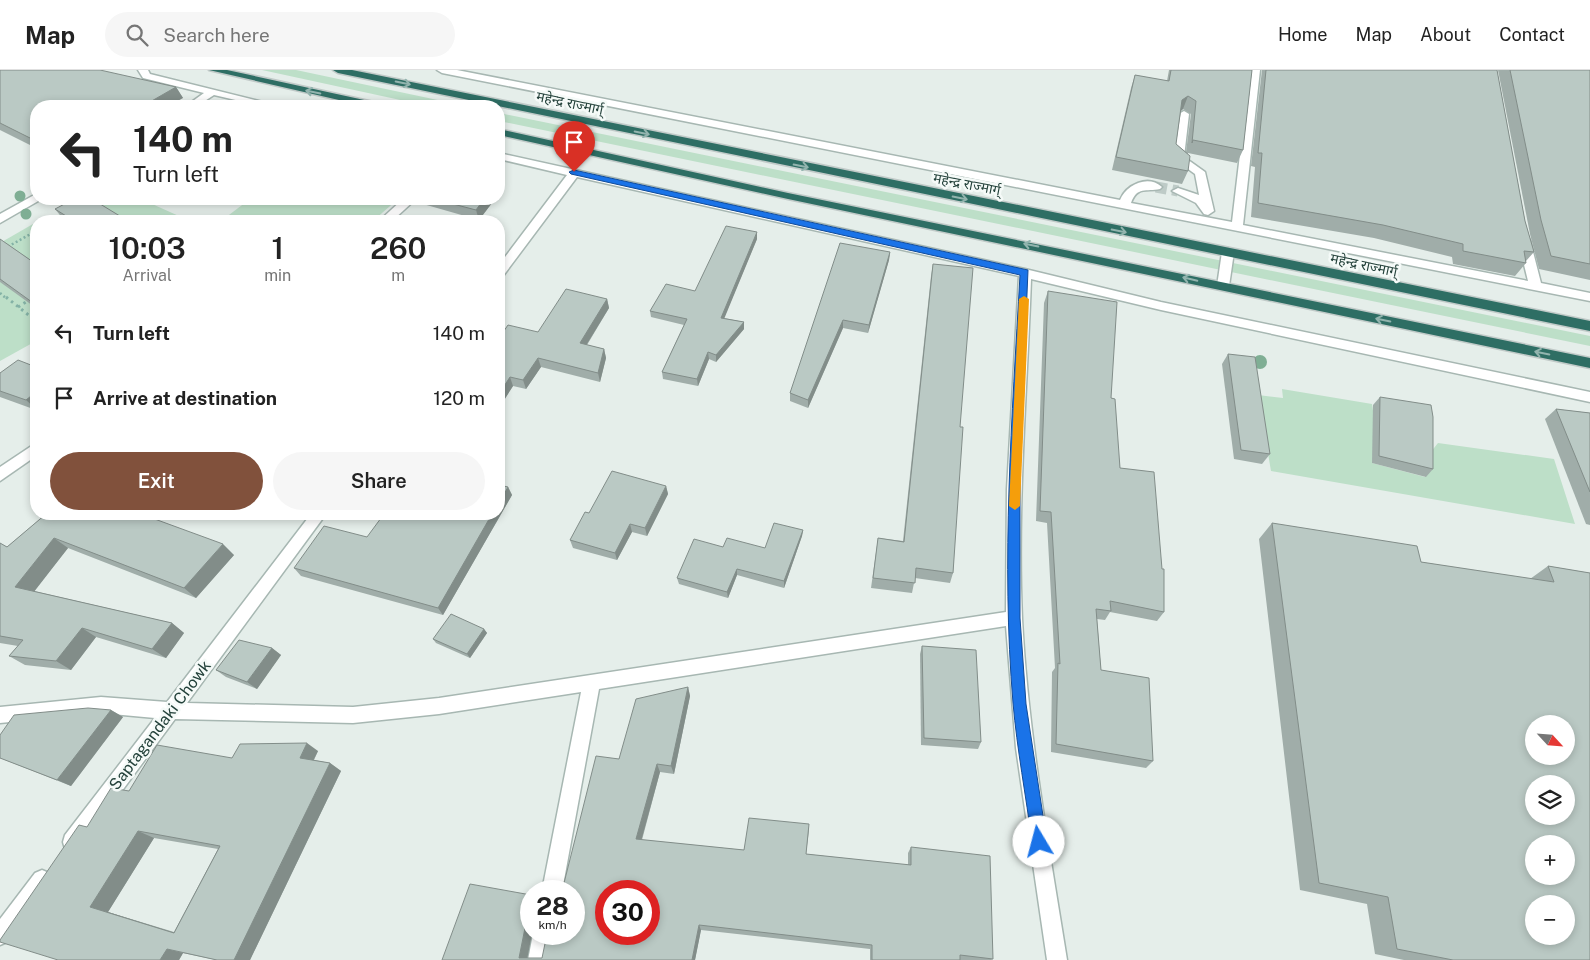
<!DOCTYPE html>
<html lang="en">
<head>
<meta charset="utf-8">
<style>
  :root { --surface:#fff; --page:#f6f6f6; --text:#222; --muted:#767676; --line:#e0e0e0; --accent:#81513c }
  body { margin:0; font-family:"Public Sans","Noto Sans Devanagari",sans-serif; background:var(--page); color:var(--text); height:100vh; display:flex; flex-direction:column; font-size:19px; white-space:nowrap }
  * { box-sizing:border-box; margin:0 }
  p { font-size:16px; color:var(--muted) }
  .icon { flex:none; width:28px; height:28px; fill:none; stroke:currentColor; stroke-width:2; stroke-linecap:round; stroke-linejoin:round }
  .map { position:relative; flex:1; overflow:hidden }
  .side { position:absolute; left:30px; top:145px; width:475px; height:305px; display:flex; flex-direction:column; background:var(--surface); border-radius:20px; box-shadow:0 2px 8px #0003 }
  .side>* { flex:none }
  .hud { position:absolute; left:30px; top:30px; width:475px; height:105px; border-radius:20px; box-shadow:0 2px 8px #0003; background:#fff; color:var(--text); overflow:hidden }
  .needle { width:32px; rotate:116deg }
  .fabs { position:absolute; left:1525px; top:645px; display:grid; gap:10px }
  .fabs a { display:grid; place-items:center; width:50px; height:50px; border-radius:50%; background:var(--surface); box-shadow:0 2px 8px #0003; font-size:25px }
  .speed { position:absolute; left:520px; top:810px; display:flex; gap:10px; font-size:25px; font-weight:700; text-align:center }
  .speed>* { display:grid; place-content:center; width:65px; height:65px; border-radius:50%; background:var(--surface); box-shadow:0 2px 8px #0003; line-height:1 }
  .speed small { font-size:12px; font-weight:400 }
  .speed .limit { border:8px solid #d22; background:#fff; color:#111 }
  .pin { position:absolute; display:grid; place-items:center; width:42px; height:42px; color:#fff; margin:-51px -21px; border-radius:50% 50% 50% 0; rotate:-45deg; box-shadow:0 0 5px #0007 }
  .pin .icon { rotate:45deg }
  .me { position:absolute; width:55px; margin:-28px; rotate:352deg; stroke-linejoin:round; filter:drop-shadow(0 0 4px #0008) }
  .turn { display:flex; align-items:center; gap:18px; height:105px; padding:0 20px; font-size:22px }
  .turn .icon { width:65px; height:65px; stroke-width:2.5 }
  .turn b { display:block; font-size:35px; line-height:42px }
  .eta { display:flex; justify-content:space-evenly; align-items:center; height:85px; text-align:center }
  .eta b { font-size:30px; font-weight:600; line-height:35px }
  .button { display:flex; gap:10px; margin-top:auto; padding:10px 20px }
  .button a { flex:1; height:58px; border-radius:30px; background:var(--accent); color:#fff; font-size:20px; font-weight:600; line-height:58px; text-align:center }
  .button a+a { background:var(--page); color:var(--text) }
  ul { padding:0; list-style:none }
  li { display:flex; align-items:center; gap:15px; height:65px; padding:0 20px }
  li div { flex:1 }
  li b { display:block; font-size:19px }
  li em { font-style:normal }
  header { display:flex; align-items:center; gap:30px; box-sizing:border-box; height:70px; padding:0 25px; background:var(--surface); border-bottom:1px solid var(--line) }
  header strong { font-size:24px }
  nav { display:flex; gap:28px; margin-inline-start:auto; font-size:18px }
  .search { width:350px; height:45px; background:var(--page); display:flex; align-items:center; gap:12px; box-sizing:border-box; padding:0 18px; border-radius:28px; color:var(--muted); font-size:19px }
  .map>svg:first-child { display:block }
</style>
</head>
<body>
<header>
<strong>Map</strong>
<div class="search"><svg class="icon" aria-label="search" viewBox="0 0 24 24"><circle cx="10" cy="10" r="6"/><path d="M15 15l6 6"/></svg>Search here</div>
<nav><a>Home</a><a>Map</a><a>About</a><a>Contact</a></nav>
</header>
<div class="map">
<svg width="1590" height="890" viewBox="0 0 1590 890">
  <rect width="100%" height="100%" fill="#e5eeea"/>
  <g fill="#bddfc8">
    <path d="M262 0H296L466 36H428Z"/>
    <path d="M499 43 1590 266V276L499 51Z"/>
    <path d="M87 129H141L190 151H48Z"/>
    <path d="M250 129H398L373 151H221Z"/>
    <path d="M33 154 36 157V271L0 291V173Z"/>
    <path d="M1282 319 1372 334 1376 360 1372 393 1425 407 1426 388 1438 373 1554 389 1575 454 1271 401 1258 325 1283 328Z"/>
  </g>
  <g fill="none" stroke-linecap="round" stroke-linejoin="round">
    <path stroke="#becbc7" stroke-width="11" stroke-dasharray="11 5.5" stroke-linecap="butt" d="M1156 117 1178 121"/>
    <g stroke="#a7b7b2" stroke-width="3">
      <g id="minor">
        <path d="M138 0H148L150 4 279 36H262L214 25 197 36H186L204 23 143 8Z"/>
        <path d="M437 0H457L1120 130C1126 115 1148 104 1162 117L1160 119C1146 122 1137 116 1131 133L1232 152 1250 0H1260L1243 155 1528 211 1518 170 1524 166 1530 170 1541 213 1590 223V231L442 3Z"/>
        <path d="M1184 41 1189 44 1184 87 1205 102 1214 141 1208 145 1204 144 1196 133 1172 121 1178 118 1199 125 1195 104 1173 88 1179 44Z"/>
        <path d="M499 83 1025 199 1161 232 1590 322V332L1161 240 1031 209C1027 322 1017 435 1022 549 1028 663 1049 777 1067 890H1047L1016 678 1006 556 599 619 562 821H542L581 622 439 644 353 653 175 649 79 779 72 781 65 779 63 772 65 765 155 648 101 643 0 653V637L101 627 167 632 311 444H326L187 633 353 637 439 628 1006 542 1007 419 1019 206 577 107 503 206 499 207V195L567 105 499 89Z"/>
        <path d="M36 124V129H41L40 130 0 153V144Z"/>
        <path d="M403 129H416L392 151H379Z"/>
        <path d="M1228 178 1234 182 1229 216 1223 220 1217 216 1222 182Z"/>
        <path d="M36 373V386L0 411V397Z"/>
        <path d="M42 800 49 803 52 810 49 817 7 872 0 875V849L35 803Z"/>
        <path d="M533 864H553L548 890H528Z"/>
      </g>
    </g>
    <g stroke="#c1cac8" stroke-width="3">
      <g id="highway">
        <path d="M209 0H227L378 33 383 36H365Z"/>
        <path d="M333 0H352L1590 251V261L338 3Z"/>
        <path d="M499 59 788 123 1590 288V298L788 129 499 65Z"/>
      </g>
    </g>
    <g stroke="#84b2a6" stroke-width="2.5" stroke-dasharray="2 2.5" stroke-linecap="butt">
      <path d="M0 181 36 161"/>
      <path d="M0 223 7 229"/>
      <path d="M32 229 36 226"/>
    </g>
    <g stroke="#84b2a6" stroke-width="3" stroke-dasharray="2.5 4" stroke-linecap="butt">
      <path d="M6 227 36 251"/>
      <path d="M18 237 34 227"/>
    </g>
    <use href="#minor" fill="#fff" fill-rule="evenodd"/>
    <use href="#highway" fill="#2e6e64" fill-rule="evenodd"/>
  </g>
  <g fill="#7fae94">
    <circle cx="20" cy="126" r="5.5"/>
    <circle cx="26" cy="144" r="5.5"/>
    <circle cx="1260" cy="292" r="7"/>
  </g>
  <g fill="#a0ada9" fill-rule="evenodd">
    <path d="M0 0 176 17 183 28 36 36V78L0 60Z"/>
    <path d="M1169 0H1252L1243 80 1237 93 1188 83V101L1182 114 1112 100 1131 18 1135 5 1167 11ZM1183 39 1191 44 1186 82 1176 74 1181 41Z"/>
    <path d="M1262 0H1497L1525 151 1534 182 1526 191V193L1515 206 1453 194 1452 187 1374 168 1251 147 1255 97 1251 96Z"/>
    <path d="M1498 0H1590V210L1539 199 1530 164Z"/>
    <path d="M414 129H495L479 150 416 132Z"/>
    <path d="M55 139 128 151H66L64 150Z"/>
    <path d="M757 162V169L724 248 744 252V259L716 292 709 289 698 316 663 309 662 302 684 255 651 247 650 241 695 221Z"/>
    <path d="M0 169 36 194V238L0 212Z"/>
    <path d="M890 182 889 190 868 263 843 258 808 338 790 331V323Z"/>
    <path d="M933 194 960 357 953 503 950 513 915 508 912 523 871 518 878 468 903 471 931 206Z"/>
    <path d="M1048 221 1111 328 1120 398 1164 542 1157 551 1110 542 1105 550 1097 549 1101 600 1153 691 1146 698 1051 682 1052 602 1055 598 1047 453 1036 451 1044 233Z"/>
    <path d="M607 229 609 238 587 275 604 279 606 288 600 312 541 297 526 319 513 316 499 338V268L538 262Z"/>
    <path d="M1228 284 1270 384 1262 394 1234 389 1222 294Z"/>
    <path d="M36 297V340L0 327V303Z"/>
    <path d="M1380 327 1433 399 1426 407 1372 393 1373 335Z"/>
    <path d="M1556 339 1590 343V455L1586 454 1545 349Z"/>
    <path d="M666 416 668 424 647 466 632 462 617 490 573 478 570 470 589 443Z"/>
    <path d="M508 417 512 425 443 545 301 506 294 498 367 467Z"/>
    <path d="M46 444 234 485 196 528 68 478 34 521 172 553 184 563 166 588 96 567 71 600 25 595 9 586 18 576 0 573V473L7 477Z"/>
    <path d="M1272 453 1421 492 1530 509 1548 496 1590 503V890H1404L1375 884 1367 834 1300 820 1259 469Z"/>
    <path d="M803 460 802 466 784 518 737 505 728 528 679 514 677 508 723 477 765 478Z"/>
    <path d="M484 559 487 563 470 588 436 573 433 569Z"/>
    <path d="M922 576 981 672 978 679 921 675 920 584Z"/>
    <path d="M272 578 281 585 257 619 226 607 216 600Z"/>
    <path d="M688 617 690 626 674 704 660 702 642 770 744 780 809 760 806 784 908 795V783L911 777 993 889 991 890H870V879L701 860 695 890H442L531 825V864L527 888H542L619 689Z"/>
    <path d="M111 640 123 647 71 716 0 688V665Z"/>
    <path d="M318 681 314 690 330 693 341 701 250 890H216L183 883 179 890H58L87 757 232 688ZM154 768 218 779 174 862 108 842Z"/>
  </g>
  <g fill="#828d89">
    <path d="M176 17 183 28 169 36H143Z"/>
    <path d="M1188 26 1183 39 1177 44 1182 30Z"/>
    <path d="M484 129H495L479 150 476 140Z"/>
    <path d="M757 162V169L722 254 721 248Z"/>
    <path d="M890 182 889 190 868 263 869 255Z"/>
    <path d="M607 229 609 238 582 282 580 273Z"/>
    <path d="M843 250V258L808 338V330Z"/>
    <path d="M744 252V259L716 292V285Z"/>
    <path d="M604 279 606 288 600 312 598 303Z"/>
    <path d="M708 282 709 289 698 316 697 309Z"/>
    <path d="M538 288 541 297 526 319 523 310Z"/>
    <path d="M510 307 513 316 499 338V324Z"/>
    <path d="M36 322V339L26 330Z"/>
    <path d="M666 416 668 424 647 466 645 458Z"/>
    <path d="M508 417 512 425 443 545 438 538 492 444H499V433Z"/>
    <path d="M630 454 632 462 617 490 615 483Z"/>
    <path d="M803 460 802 466 784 518V511Z"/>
    <path d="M54 468 68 478 30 527 15 517Z"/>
    <path d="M223 474 234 485 196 528 184 518Z"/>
    <path d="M737 499V505L728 528 727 522Z"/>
    <path d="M172 553 184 563 166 588 152 579Z"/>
    <path d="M82 558 96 567 71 600 56 591Z"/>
    <path d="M484 559 487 563 470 588 467 584Z"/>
    <path d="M272 578 281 585 257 619 247 612Z"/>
    <path d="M688 617 690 626 674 704 671 696Z"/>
    <path d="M111 640 123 647 71 716 57 710Z"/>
    <path d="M307 673 318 681 311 695 300 688Z"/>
    <path d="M330 693 341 701 250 890H234Z"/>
    <path d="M657 694 660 702 640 775 636 769Z"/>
    <path d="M138 761 154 768 108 842 190 868 174 863 90 837Z"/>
    <path d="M699 855 701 860 695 890H692Z"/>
    <path d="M525 858 531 862 532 864 527 890 519 888Z"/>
    <path d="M167 879 183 883 179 890H160Z"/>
  </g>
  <g fill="#bac9c4" stroke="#828d89" fill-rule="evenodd">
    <path d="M0 0H100L176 17 143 36H36V71L0 53Z"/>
    <path d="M1171 0H1252L1243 80 1193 70 1192 73 1196 31 1188 26 1182 30 1176 74 1190 86 1188 101 1116 87 1135 5 1169 11Z"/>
    <path d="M1266 0H1497L1525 151 1534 182 1524 181 1526 193 1463 181V174L1383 155 1258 133 1262 83H1258Z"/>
    <path d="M1510 0H1590V194L1551 186 1541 150Z"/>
    <path d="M74 129H92L128 151H74L55 139Z"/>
    <path d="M434 129H484L476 140Z"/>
    <path d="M726 156 757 162 721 248 744 252 716 285 708 282 697 309 662 302 687 249 650 241 666 214 695 221Z"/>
    <path d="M0 169 36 194V235L0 209Z"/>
    <path d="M840 173 890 182 869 255 843 250 808 330 790 323Z"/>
    <path d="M933 194 973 198 960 357H963L953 503 916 498 915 513 873 508 878 468 904 472Z"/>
    <path d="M566 219 607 229 580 273 604 279 598 303 538 288 523 310 510 307 499 324V268L508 255 538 262Z"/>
    <path d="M1048 221 1117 232 1111 328 1115 329 1120 398 1154 402 1162 499H1164V542L1110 531 1111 541 1096 539 1101 600 1149 608 1153 691 1056 674 1058 593 1060 594 1051 442 1040 441Z"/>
    <path d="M1228 284 1255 287 1270 384 1241 380Z"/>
    <path d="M18 290 36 297V322L26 330 0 321V303Z"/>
    <path d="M1380 327 1431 335 1433 347V399L1379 386Z"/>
    <path d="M1556 339 1590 343V422Z"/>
    <path d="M612 401 666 416 645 458 630 454 615 483 570 470 585 442 589 443Z"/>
    <path d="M499 415 508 417 499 433Z"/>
    <path d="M46 444H141L223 474 184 518 54 468 15 517 172 553 152 579 82 558 56 591 9 586 23 570 0 566V473L7 477Z"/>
    <path d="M384 444H492L438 538 294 498 324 456 367 467Z"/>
    <path d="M774 453 803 460 784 511 737 499 727 522 677 508 694 469 723 477 727 468 765 478Z"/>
    <path d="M1272 453 1417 476 1421 492 1554 512 1548 496 1590 503V890H1453L1397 879 1388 827 1319 813ZM1534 654H1566V686H1534ZM1534 714H1566V746H1534ZM1534 774H1566V806H1534ZM1534 834H1566V866H1534Z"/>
    <path d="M451 544 484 559 467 584 433 569Z"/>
    <path d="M239 570 272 578 247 612 216 600Z"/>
    <path d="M922 576 976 580 981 672 924 668Z"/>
    <path d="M688 617 671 696 657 694 636 769 744 780 749 748 809 754 806 784 911 795V777L990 786 993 889 960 885V890H872V875L699 855 692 890H442L470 814 531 825V858H525L519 888H542L547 864H574V821H562L596 686 619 689 636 629ZM606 821H649V864H606Z"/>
    <path d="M88 638 111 640 57 710 0 688V665L14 645Z"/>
    <path d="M307 673 300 688 330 693 234 890H217L167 879 160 890H58L0 872V870L79 755 87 757 111 718 129 721 157 675 232 688 240 674ZM138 761 220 776 174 863 90 837Z"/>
  </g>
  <defs><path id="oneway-shaft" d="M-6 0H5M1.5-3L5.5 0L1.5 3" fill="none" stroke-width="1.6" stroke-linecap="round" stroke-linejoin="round" transform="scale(1.25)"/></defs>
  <g stroke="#92b4ae">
    <use href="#oneway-shaft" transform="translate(403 13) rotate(12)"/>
    <use href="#oneway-shaft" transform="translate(313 22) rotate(-168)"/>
    <use href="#oneway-shaft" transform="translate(642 63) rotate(12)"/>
    <use href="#oneway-shaft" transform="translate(801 96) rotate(11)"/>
    <use href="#oneway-shaft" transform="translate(960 128) rotate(11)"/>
    <use href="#oneway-shaft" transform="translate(1119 161) rotate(11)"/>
    <use href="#oneway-shaft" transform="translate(1031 175) rotate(-168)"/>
    <use href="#oneway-shaft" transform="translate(1190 209) rotate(-167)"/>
    <use href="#oneway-shaft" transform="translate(1383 250) rotate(-168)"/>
    <use href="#oneway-shaft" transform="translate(1542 283) rotate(-168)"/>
  </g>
  <path fill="#1a73e8" stroke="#114b97" d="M574 100 1028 200 1020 389V548L1026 634 1047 772 1044 777 1039 779 1034 777 1032 772C1026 726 1017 679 1013 633 1001 491 1012 347 1020 205L571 104 569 102Z"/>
  <path fill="#f59e0b" d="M1024 226 1029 229 1020 436 1015 440 1009 436 1019 229Z"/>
  <g text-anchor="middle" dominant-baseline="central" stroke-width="5" stroke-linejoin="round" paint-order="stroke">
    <g font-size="14" fill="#23413a" stroke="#f5faf8">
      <text transform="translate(570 33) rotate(12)">महेन्द्र राज्मार्ग्</text>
      <text transform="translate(967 114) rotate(11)">महेन्द्र राज्मार्ग्</text>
      <text transform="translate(1364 195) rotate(12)">महेन्द्र राज्मार्ग्</text>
    </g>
    <g font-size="16" fill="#23413a" stroke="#f5faf8">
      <text transform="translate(160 655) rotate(-53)">Saptagandaki Chowk</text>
    </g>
  </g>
</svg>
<div class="fabs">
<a><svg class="needle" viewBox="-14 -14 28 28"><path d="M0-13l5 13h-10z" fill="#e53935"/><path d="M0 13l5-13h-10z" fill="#767676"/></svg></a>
<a><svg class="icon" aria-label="layers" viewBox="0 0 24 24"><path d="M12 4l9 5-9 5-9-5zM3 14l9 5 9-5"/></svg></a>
<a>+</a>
<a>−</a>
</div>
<div class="speed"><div>28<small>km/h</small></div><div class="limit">30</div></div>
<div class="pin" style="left:574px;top:102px;background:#d93025"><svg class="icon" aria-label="arrive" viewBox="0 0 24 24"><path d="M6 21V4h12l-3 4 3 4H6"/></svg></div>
<svg class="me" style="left:1039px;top:772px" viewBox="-20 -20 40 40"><circle r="19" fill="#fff"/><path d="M0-13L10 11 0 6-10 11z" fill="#1a73e8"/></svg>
<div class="hud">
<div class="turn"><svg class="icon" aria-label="left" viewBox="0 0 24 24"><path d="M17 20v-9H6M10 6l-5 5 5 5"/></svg><div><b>140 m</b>Turn left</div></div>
</div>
<section class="side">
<div class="eta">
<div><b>10:03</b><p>Arrival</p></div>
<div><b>1</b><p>min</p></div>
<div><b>260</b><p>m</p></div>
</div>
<ul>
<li><svg class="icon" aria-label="left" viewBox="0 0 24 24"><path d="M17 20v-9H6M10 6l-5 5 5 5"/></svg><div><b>Turn left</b></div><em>140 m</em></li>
<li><svg class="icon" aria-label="arrive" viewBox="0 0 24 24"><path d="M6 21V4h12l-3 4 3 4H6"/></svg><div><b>Arrive at destination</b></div><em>120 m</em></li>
</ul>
<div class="button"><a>Exit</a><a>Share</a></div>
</section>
</div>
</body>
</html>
